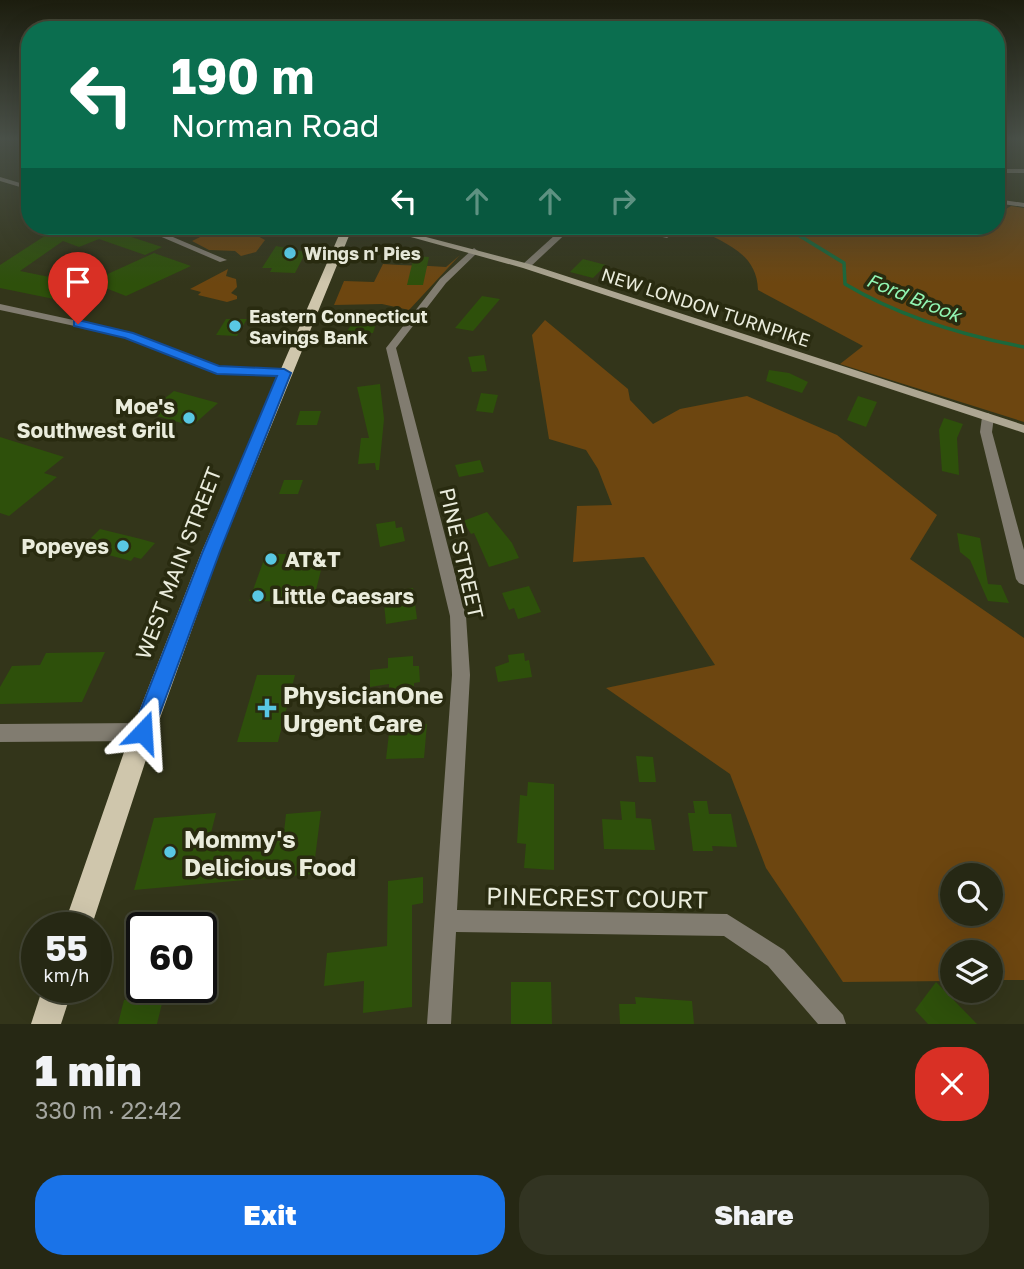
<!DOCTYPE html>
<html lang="en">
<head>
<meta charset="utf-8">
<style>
  :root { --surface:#262814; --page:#323422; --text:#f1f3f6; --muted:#a4a6a0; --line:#424434; --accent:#1a73e8 }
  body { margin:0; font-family:"Golos Text",sans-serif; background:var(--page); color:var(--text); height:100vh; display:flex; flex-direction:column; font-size:26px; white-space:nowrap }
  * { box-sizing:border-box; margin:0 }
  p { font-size:23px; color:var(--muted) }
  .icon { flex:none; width:38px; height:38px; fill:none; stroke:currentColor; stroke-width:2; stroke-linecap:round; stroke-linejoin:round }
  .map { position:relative; height:1024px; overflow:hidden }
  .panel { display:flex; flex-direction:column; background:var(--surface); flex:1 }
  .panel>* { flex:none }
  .banner { position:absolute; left:21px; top:21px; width:984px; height:214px; border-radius:28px; box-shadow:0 7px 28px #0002,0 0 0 2px var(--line); background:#0b6e4f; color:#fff; overflow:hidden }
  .controls { position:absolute; left:940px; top:863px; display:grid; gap:14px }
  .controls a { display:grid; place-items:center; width:63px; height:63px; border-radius:50%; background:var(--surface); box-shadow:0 7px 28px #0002,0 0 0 2px var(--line); font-size:35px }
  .speed { position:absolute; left:21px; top:912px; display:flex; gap:14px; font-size:35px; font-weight:700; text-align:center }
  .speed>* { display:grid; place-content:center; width:91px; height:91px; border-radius:50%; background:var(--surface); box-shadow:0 7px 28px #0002,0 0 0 2px var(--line); line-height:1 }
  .speed small { font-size:18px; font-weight:400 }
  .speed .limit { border:4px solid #111; border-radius:10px; background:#fff; color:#111 }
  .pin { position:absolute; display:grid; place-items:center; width:60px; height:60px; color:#fff; margin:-72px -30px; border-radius:50% 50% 50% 0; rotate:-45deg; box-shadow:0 0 7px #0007 }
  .pin .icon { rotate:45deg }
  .me { position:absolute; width:77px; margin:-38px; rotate:20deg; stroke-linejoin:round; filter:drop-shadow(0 0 5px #0008) }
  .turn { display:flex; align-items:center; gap:24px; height:147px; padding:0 35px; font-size:32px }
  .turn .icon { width:91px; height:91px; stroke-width:2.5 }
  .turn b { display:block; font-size:49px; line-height:60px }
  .lanes { display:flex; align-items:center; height:66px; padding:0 35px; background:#0003; justify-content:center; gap:35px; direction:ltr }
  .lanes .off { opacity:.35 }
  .round { display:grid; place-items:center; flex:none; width:74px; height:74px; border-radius:28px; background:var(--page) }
  .summary { display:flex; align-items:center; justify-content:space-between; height:119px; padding:0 35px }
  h1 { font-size:42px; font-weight:800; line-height:52px }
  .action { display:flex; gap:14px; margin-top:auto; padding:14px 35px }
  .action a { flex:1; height:80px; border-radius:28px; background:var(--accent); color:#fff; font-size:28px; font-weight:800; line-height:80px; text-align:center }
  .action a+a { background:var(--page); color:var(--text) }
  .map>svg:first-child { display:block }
</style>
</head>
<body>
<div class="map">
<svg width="1024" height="1024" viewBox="0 0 1024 1024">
  <rect width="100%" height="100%" fill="#33351a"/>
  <g fill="#6d4610" fill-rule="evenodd">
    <path d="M1011 206 1024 208V422L840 364 863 346 758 290C757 251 722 243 693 226H996V208L1006 209Z"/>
    <path d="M223 226H239L265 240 256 252 241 256 235 251 209 250 192 241Z"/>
    <path d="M460 255 409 310 382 304 334 305 344 281 374 282 383 264C404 266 424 265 446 267Z"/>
    <path d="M228 269 226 276 236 279 237 287 231 293 237 296V299L227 302 198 295 201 292 190 289Z"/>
    <path d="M545 320 628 389 630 400 653 424 680 409 747 396 837 435 937 515 910 559 1024 638V980H991L990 952H952V981L843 982 766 868 730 774 606 688 715 665 644 557 573 562 577 506 612 505 598 469 586 450 549 439 532 335ZM952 875H990V914H952Z"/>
  </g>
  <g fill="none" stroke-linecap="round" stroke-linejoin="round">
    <path stroke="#1b683c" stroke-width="2.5" d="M794 226 787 228 803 238"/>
    <path stroke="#1b683c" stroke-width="3.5" d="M800 236 844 263 845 284C900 317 961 335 1024 347"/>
  </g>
  <g fill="#2e500b">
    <path d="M74 226H98L162 247 145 255 99 239 79 247 63 241 20 271 84 284 54 299 0 288V265L57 228Z"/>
    <path d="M276 246 306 252 295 273 270 272 272 268H262Z"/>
    <path d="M154 253 191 266 126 296 90 282Z"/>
    <path d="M414 256 429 257 423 285H407Z"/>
    <path d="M583 259 606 265 593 278 570 272Z"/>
    <path d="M482 296 500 299 473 331 455 328Z"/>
    <path d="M226 319H247L237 336 216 335Z"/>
    <path d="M355 319 377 320 373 333H346Z"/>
    <path d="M484 355 487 371 472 372 468 357Z"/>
    <path d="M769 370 789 373 808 382 802 393 766 381Z"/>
    <path d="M380 384 384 419 379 470H376L375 463 358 464 361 438H369L357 387Z"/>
    <path d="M174 391 218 403 192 426 146 413Z"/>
    <path d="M481 393 498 395 493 413 476 411Z"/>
    <path d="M858 396 877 402 866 427 847 420Z"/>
    <path d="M300 411H321L317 425H296Z"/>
    <path d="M944 418 963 424 957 438 959 475 942 471 939 430Z"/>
    <path d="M0 437 64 457 44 473 57 477 9 516 0 513Z"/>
    <path d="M480 460 484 472 459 477 455 465Z"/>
    <path d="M284 480H303L298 494H279Z"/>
    <path d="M487 512 512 543 519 558 489 567 474 533 471 534 463 521Z"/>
    <path d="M395 521 396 528 402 527 405 541 380 547 376 524Z"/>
    <path d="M100 529 141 539 155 543 141 559 134 557 131 561 101 553 104 550 85 544Z"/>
    <path d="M957 533 980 538 988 584 1001 585 1009 603 988 601 970 560 960 552Z"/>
    <path d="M266 554H325L313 602 249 601Z"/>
    <path d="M529 586 541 612 518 619 514 608 509 610 502 593Z"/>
    <path d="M413 588 417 619 386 624 383 593Z"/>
    <path d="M105 652 82 702 0 704V687L12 666 40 665 46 653Z"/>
    <path d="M524 653 525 661 529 660 532 677 498 682 495 667 509 662 508 655Z"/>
    <path d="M413 656V666H419L420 682 414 683V698L388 701 389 684 370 687V670L388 668V658Z"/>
    <path d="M257 675H295L278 742H237Z"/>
    <path d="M427 724 424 758 386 759 390 725Z"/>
    <path d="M636 756 653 757 656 782H639Z"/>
    <path d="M528 782 554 784V870L524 868 526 844 517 843 520 795 527 796Z"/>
    <path d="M620 801 635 802 636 818 651 819 655 850 604 849 602 819 622 820Z"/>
    <path d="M693 801H707L709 814H731L737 847 712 846 713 851H693L688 813H695Z"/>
    <path d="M321 811 313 874 134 890 154 818 216 813 210 837 284 832 286 814Z"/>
    <path d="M423 877V903L412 905V1007L363 1013 364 981 324 986 327 953 387 946 388 881Z"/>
    <path d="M511 982H551L552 1024H511Z"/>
    <path d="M936 982 977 1024H928L915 1010Z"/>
    <path d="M153 987H166L157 1024H118L124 1000 150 998Z"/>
    <path d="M635 997 692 1001 694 1024H620L619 1004H636Z"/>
  </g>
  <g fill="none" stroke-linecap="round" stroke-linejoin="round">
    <g fill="#817c70" fill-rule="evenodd">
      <rect x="996" y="169" width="28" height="4"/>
      <path d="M0 177 30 186V190L0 181Z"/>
      <path d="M996 199 1024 203V207L996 203Z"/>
      <path d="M136 226H147L227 260 220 262Z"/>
      <path d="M565 226H574L529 268H523V264Z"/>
      <path d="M613 226H629L671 235 667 238Z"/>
      <path d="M474 248 478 251 477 253 446 283 396 348 466 616 470 675 457 910 727 914 784 950 843 1015 846 1024H818L768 966 724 936 456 932 451 1024H427L452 675 450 616 386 348 440 279Z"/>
      <path d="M0 304 133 333 224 368 284 370 290 373 284 376 222 374 126 337 0 310Z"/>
      <path d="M988 413 994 417 992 432 1024 550V585L1019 583 1016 579 980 432 982 417Z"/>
      <path d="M143 723 150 726 152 732 150 738 143 741 0 742V724Z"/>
    </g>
    <g fill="#ada692" fill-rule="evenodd">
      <path d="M24 139H30V142Z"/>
      <path d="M371 226H384L529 264 1024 425V433L523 268Z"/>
    </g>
    <g fill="#cfc6ac" fill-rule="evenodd">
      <path d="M343 226H353L220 551 155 732 91 928H63L131 732 202 551Z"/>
      <path d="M43 987H73L61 1024H31Z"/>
    </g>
  </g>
  <linearGradient id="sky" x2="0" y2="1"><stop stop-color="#1c1d0e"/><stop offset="0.49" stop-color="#4a5149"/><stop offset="1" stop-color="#4a5149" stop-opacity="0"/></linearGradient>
  <rect width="1024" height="283" fill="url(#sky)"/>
  <path fill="#1a73e8" stroke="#114b97" stroke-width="2" d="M78 320 133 333 219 366 284 369 291 373 220 551 153 732 150 739 143 742 136 739 132 732 203 551 277 376 217 374 125 338 74 326V321Z"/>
  <g fill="#59c8e4" stroke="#292b10" stroke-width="2.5">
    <circle cx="290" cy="253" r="7"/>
    <circle cx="235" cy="326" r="7"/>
    <circle cx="189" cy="418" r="7"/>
    <circle cx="123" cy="546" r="7"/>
    <circle cx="271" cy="559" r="7"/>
    <circle cx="258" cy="596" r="7"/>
    <path d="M263.5 697.5h7v7h7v7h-7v7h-7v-7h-7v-7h7z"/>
    <circle cx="170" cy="852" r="7"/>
  </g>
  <g text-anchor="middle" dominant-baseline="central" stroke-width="7" stroke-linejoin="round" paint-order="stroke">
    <g font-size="18" font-weight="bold" fill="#eaecdc" stroke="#292b10" text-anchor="start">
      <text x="304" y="253">Wings n' Pies</text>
      <text x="249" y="316">Eastern Connecticut<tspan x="249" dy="21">Savings Bank</tspan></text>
    </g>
    <g font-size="18" fill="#eaecdc" stroke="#292b10">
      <text transform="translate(706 307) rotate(18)">NEW LONDON TURNPIKE</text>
    </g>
    <g font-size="19" font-style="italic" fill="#91f6b3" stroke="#292b10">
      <text transform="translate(914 297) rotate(22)">Ford Brook</text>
    </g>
    <g font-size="21" font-weight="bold" fill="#eaecdc" stroke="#292b10" text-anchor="end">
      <text x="175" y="406">Moe's<tspan x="175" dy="24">Southwest Grill</tspan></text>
      <text x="109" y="546">Popeyes</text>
      <text x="285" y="559" text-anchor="start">AT&amp;T</text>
      <text x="272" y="596" text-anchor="start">Little Caesars</text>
    </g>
    <g font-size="21" fill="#eaecdc" stroke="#292b10">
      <text transform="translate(462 553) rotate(77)">PINE STREET</text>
      <text transform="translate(178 563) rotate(-69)">WEST MAIN STREET</text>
    </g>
    <g font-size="24" font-weight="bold" fill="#eaecdc" stroke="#292b10" text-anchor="start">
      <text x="283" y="694">PhysicianOne<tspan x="283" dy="28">Urgent Care</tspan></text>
      <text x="184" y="838">Mommy's<tspan x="184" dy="28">Delicious Food</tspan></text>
    </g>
    <g font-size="24" fill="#eaecdc" stroke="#292b10">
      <text transform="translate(597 897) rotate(1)">PINECREST COURT</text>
    </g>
  </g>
</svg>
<div class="controls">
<a><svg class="icon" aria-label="search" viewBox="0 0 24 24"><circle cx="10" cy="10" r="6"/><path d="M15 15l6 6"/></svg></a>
<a><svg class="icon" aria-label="layers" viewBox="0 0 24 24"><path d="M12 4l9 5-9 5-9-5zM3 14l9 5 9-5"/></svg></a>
</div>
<div class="speed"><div>55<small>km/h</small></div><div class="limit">60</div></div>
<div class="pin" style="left:78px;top:324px;background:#d93025"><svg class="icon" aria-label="arrive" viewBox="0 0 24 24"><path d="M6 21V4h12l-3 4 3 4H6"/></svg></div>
<svg class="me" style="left:143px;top:732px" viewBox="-20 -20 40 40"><path d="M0-17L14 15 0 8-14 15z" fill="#1a73e8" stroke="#fff" stroke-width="4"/></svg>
<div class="banner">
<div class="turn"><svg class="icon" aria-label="left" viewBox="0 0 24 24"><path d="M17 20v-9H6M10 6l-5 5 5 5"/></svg><div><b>190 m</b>Norman Road</div></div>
<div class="lanes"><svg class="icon" aria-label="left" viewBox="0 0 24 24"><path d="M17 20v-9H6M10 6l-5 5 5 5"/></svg><svg class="icon off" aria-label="ahead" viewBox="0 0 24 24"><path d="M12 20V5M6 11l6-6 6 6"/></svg><svg class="icon off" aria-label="ahead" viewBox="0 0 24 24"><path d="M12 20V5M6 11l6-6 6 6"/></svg><svg class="icon off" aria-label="right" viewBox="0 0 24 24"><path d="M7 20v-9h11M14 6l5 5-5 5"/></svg></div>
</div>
</div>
<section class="panel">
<div class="summary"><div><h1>1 min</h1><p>330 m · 22:42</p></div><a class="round" style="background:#d93025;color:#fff"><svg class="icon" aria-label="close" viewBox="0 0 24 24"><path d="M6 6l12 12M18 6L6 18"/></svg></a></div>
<div class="action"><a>Exit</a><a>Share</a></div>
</section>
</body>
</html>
